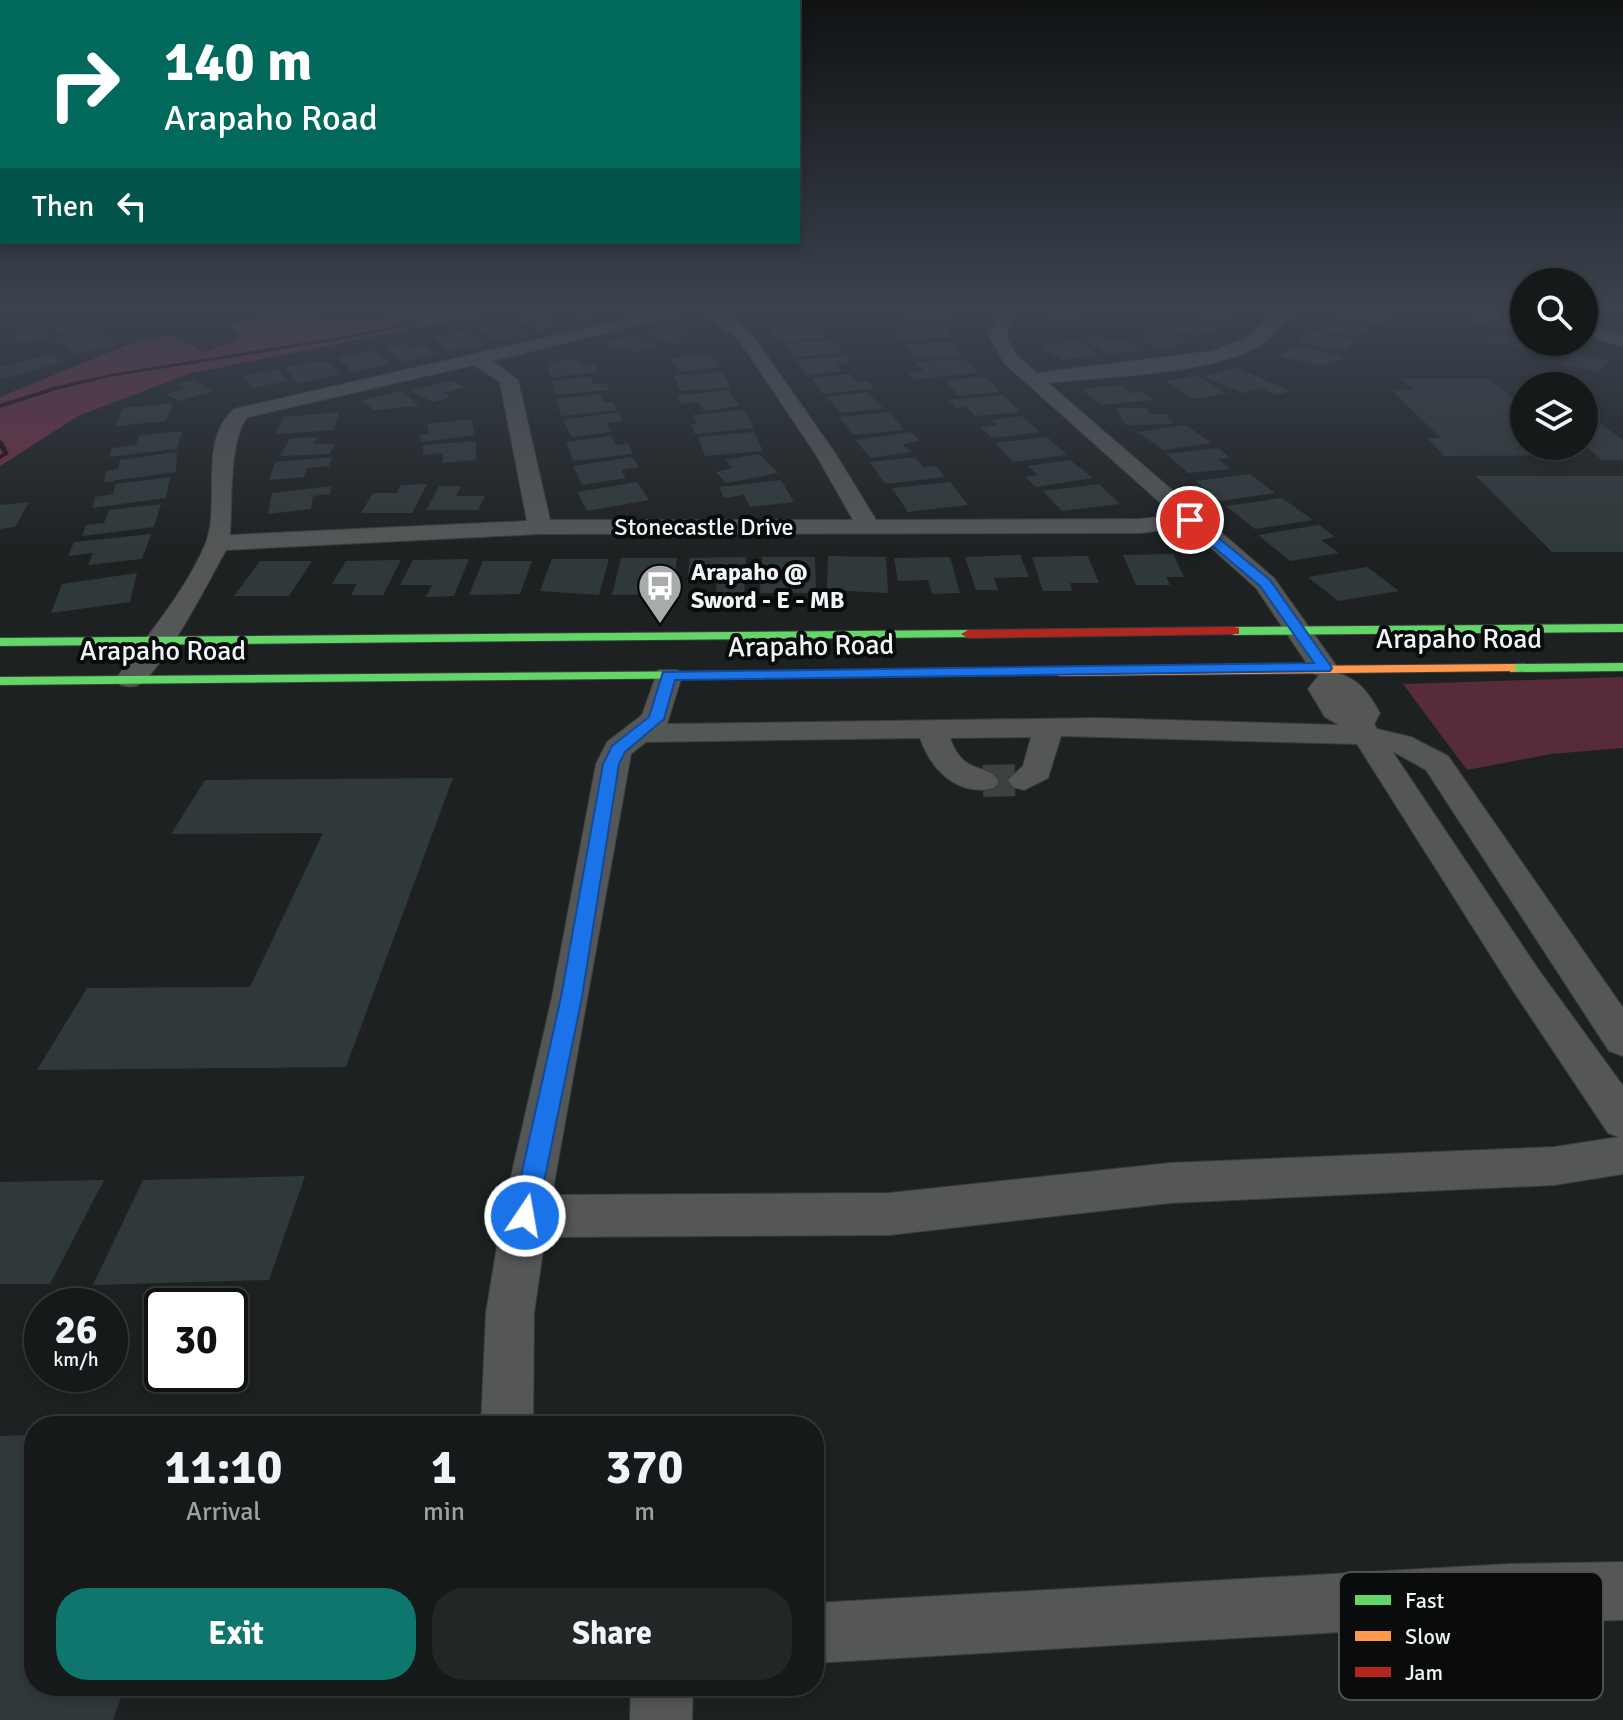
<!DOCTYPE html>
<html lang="en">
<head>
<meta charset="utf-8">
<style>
  :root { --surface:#16191a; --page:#232627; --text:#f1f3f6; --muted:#9ea0a2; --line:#353839; --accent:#0f766e }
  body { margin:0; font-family:Signika,sans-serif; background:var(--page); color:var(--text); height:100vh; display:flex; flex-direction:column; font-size:30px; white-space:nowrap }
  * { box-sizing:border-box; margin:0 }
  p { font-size:26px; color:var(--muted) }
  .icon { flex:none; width:44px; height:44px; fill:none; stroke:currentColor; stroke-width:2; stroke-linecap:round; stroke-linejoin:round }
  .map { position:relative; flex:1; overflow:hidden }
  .panel { position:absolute; left:24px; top:1416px; width:800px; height:280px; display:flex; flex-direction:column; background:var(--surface); border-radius:32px; box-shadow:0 4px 12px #0003,0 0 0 2px var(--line) }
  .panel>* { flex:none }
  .guide { position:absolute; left:0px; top:0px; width:800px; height:244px; box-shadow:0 4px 12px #0003,0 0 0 2px var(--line); background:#00695c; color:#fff; overflow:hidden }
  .tools { position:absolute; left:1510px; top:268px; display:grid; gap:16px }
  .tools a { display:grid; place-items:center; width:88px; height:88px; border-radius:50%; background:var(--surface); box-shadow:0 4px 12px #0003,0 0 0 2px var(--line); font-size:40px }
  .speed { position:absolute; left:24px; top:1288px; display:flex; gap:16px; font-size:40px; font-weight:700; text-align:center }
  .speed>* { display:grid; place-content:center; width:104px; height:104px; border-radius:50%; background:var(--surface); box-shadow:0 4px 12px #0003,0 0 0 2px var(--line); line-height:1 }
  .speed small { font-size:20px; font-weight:400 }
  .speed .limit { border:4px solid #111; border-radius:12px; background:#fff; color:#111 }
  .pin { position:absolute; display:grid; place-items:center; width:68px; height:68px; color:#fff; margin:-34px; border:4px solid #fff; border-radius:50%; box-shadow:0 2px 8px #0007 }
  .me { position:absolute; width:88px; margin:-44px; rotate:12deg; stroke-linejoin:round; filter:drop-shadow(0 0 6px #0008) }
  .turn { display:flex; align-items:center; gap:28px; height:168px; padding:0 32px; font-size:36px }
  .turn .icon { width:104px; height:104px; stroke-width:2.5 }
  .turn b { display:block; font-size:56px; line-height:68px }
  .then { display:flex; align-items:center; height:76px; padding:0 32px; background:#0003; gap:16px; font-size:30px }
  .eta { display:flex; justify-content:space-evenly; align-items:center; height:136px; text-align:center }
  .eta b { font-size:48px; font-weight:700; line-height:56px }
  .button { display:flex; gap:16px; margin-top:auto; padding:16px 32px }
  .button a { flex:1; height:92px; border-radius:32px; background:var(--accent); color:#fff; font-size:32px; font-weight:700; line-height:92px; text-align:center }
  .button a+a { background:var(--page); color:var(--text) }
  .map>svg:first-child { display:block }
</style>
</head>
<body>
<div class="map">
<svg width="1623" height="1720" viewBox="0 0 1623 1720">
  <rect width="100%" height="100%" fill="#1e2122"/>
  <path fill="#572b38" d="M1623 677V748L1551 754 1467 770 1403 684Z"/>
  <path fill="#732e44" d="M400 311H500L188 374 78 416 0 466V397L134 342 171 336 205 352 239 339 229 325 271 315 378 323Z"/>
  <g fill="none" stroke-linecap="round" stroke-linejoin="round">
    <g fill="#270511" fill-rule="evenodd">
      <path d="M446 311H454L398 328 340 340 110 377 56 390 0 408V404L53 387 110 374 340 337 396 326Z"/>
      <path d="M0 440 3 442 9 454 0 459V455L3 453 0 448Z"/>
    </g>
  </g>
  <g fill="#30393a">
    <path d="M581 311H611V312L583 320 569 314Z"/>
    <path d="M905 311H948L954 312 944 323 899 317Z"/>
    <path d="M1047 311H1089L1075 321 1042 315Z"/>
    <path d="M1178 311H1231L1236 312 1220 322Z"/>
    <path d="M1344 311H1367L1396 318 1383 325H1372L1334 316Z"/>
    <path d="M1484 312 1524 321V328L1518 332 1470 321Z"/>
    <path d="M539 313 567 323 541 331 514 320Z"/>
    <path d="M1159 319 1182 325 1192 320 1220 326 1201 336 1149 323Z"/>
    <path d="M1332 319 1371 329 1357 337 1317 327Z"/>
    <path d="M74 320 87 328 64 334 51 326Z"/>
    <path d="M509 321 527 335 496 341 478 327Z"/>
    <path d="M817 324 827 337 780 341 770 329Z"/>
    <path d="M670 326 689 332 676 337 685 340 673 344 645 334Z"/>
    <path d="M908 326H947L951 338 900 339 899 332H909Z"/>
    <path d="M1156 328 1191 342 1162 349 1138 339 1152 336 1142 331Z"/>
    <path d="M38 329 50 337 23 343 11 335Z"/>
    <path d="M94 329 120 344 77 354 53 338Z"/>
    <path d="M465 331 484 344 451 351 432 338Z"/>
    <path d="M1311 331 1357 341 1346 350 1297 342Z"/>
    <path d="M631 336 654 347 637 352 628 348 618 350 603 343Z"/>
    <path d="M1101 336 1109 342 1127 340 1142 350 1106 354 1084 338Z"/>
    <path d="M1524 336V342H1536L1548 350 1520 351 1509 344H1494L1484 337Z"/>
    <path d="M1074 339 1099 355 1062 360 1043 347Z"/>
    <path d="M832 340 843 352 795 357 785 344Z"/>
    <path d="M952 342 962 355 915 358 906 344Z"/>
    <path d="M405 344 410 348 423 345 436 354 402 362 386 348Z"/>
    <path d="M1297 346 1345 357 1321 366 1279 356Z"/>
    <path d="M375 350 390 364 352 372 337 357Z"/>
    <path d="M1573 353 1609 360 1599 372 1563 365Z"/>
    <path d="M52 354 63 361 5 379 0 376V367Z"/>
    <path d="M710 354 721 367 680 372 670 358Z"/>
    <path d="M846 356 851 363 837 364 842 371 806 375 797 360Z"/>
    <path d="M578 359 581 366 595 364 598 372 551 377 546 362Z"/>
    <path d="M963 359 978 372 915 380 908 373 924 371 915 362Z"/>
    <path d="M327 361 341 374 298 383 283 367Z"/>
    <path d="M1237 368 1291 391 1276 395 1261 388 1243 393 1204 377Z"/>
    <path d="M277 369 287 381 253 388 243 376Z"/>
    <path d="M722 372 730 387 681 391 674 376Z"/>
    <path d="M851 374 857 382 868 381 874 388 823 394 812 378Z"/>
    <path d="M1199 376 1227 394 1193 399 1165 381Z"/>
    <path d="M591 377 593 384 607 383 609 390 555 395 552 381Z"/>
    <path d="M986 377 1000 392 958 396 945 380Z"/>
    <path d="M1402 379H1490L1524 407V446H1572L1584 455 1444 456 1427 438H1441L1391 390H1414Z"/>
    <path d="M194 380 214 391 179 401 167 394 184 389 176 384Z"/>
    <path d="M450 380 465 387 444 393 451 397 433 402 411 391Z"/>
    <path d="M1121 385 1130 393 1142 392 1152 400 1101 405 1082 389Z"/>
    <path d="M728 390 740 406 704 411 698 402 682 404 676 396Z"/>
    <path d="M402 391 419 406 373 410 362 400Z"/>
    <path d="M867 392 883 408 841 413 827 397Z"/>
    <path d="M600 394 604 403 613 402 616 410 561 416 556 399Z"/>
    <path d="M1003 395 1020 412 975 416 966 407 956 408 949 400Z"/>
    <path d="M173 403 166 421 115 426 123 408Z"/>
    <path d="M1115 408H1146L1150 414H1166L1174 424 1126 425Z"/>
    <path d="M744 410 754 428 695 434 691 424H697L693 415Z"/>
    <path d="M1584 411 1623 440V460H1602L1584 445Z"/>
    <path d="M339 412 334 430 276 434 283 417Z"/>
    <path d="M618 412 623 421 606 423 611 432 572 437 563 420Z"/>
    <path d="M890 412 904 430 853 435 840 417Z"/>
    <path d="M1021 416 1040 432 993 438 980 427 997 425 991 420Z"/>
    <path d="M471 419 475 435 421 442 420 435 429 434 427 424Z"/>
    <path d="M1186 425 1211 443 1163 450 1138 432Z"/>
    <path d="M182 431 177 449 109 457 112 448 136 445 139 436Z"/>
    <path d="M754 432 763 451 705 456 698 437Z"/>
    <path d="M911 432 920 441 902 444 911 452 871 458 855 440Z"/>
    <path d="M611 436 616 445 628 444 633 454 573 461 566 442Z"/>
    <path d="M318 437 313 444H335L330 454 280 456 290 439Z"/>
    <path d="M1047 437 1067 455 1013 462 995 443Z"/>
    <path d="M476 441V460L443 463V453L423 455V445Z"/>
    <path d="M1219 448 1230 458 1218 459 1230 469 1188 473 1166 454Z"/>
    <path d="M177 452 176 472 104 482 106 471 118 469 120 460Z"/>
    <path d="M759 454 778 473 726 483 716 472 733 468 725 460Z"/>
    <path d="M332 457 329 466 307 468 304 477 269 480 275 462Z"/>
    <path d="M632 457 639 467 621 470 626 478 582 485 573 466Z"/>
    <path d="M915 457 923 467 936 466 945 477 885 484 870 462Z"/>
    <path d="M1070 460 1093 478 1036 487 1025 477 1038 475 1028 466Z"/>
    <path d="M1250 474 1275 493 1220 501 1195 481Z"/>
    <path d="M1476 476H1623V552H1552Z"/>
    <path d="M170 477 166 498 92 508 95 497 113 494 116 484Z"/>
    <path d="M781 480 794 502 750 507 744 495 724 498 719 487Z"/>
    <path d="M637 482 649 500 587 511 577 492Z"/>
    <path d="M950 482 968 505 908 512 892 488Z"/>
    <path d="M427 484 412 513H361L373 493H397L401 485Z"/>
    <path d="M1099 484 1120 504 1062 511 1043 491Z"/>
    <path d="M331 486 330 494 313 496 311 509 268 514 272 493Z"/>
    <path d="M439 486H461L456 496H485L478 510H426Z"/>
    <path d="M1282 498 1313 520 1255 529 1226 506Z"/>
    <path d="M29 502 15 527 0 529V505Z"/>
    <path d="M161 504 154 527 82 536 86 525 104 523 109 510Z"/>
    <path d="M1319 525 1335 537 1321 540 1339 553 1290 561 1258 535Z"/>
    <path d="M151 534 142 559 88 565 93 553 68 556 74 542Z"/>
    <path d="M1173 554 1184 577H1166L1170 585H1136L1123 555Z"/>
    <path d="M1020 555 1029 577 994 578 998 590H976L965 557Z"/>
    <path d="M828 556 886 557 888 593 827 590Z"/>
    <path d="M1088 556 1099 583H1070L1072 591H1043L1032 557Z"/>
    <path d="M746 557 744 594H716L717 582H687L690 558Z"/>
    <path d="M762 557H815L816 593H760Z"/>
    <path d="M950 557 960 593 932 594 928 580 898 581 894 558Z"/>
    <path d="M621 558H677L672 594 612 595Z"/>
    <path d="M469 559 454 596 426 597 432 585H400L413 560Z"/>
    <path d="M552 559H609L599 595 540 591Z"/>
    <path d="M401 560 383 595H351L357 584H332L346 561Z"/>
    <path d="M260 561H312L289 596H234Z"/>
    <path d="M483 561H532L520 594 469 595Z"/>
    <path d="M1367 567 1399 591 1338 601 1308 577Z"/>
    <path d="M137 573 130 602 51 613 62 584Z"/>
    <path d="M453 778 346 1067 37 1070 87 988 250 987 323 833 171 834 205 780Z"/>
    <path d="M305 1176 269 1280 93 1285 143 1180Z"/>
    <path d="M104 1180 50 1284H0V1182Z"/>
    <path d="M34 1435V1686H125L113 1720H0V1436Z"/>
  </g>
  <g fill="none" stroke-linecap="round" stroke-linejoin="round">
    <path stroke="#3e4142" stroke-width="32" stroke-dasharray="32 16" stroke-linecap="butt" d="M983 781 1024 780"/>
    <g stroke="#3a3d3e" stroke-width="2">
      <g id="street">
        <path d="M662 311H692L492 361 518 380 550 520H853L815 453 739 340 702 311H723L751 333 835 453 876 520 1140 519 1174 515 1004 363 990 337 1001 311H1018L1010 322 1006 337 1017 356 1037 373 1212 351 1249 337 1275 311H1294C1284 322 1271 338 1259 346 1210 375 1106 376 1048 383L1274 578 1338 668 1335 672C1359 679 1368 692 1380 713L1374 724 1377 729 1411 737 1448 756 1623 1008V1056L1609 1051 1426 770 1392 751 1538 969 1623 1086V1174L1554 1185 1170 1203 889 1235 545 1237 534 1313 533 1426H481L486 1313 502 1216 552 997 596 764 607 742 642 715 658 670H678L682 676 667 724 1097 718 1339 725 1325 717 1308 689 1319 675 1314 674 1256 588 1188 527 1140 533 540 534 226 550C211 577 162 673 138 685 132 688 126 686 120 685L116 679C146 636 184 594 205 545 222 504 197 441 234 409ZM474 365 500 382 527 521 230 535C232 509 229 434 248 417ZM1061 736 1357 744 1512 989 1608 1133 1619 1137 1554 1147 1170 1163 889 1193 552 1195 631 754 646 742 920 738C931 770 958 797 994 788L999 781C985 761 964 777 950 738L1031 737 1023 766 1008 780 1013 787 1024 790 1048 778Z"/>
        <path d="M1584 324 1623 336V347L1584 334Z"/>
        <path d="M1623 1562V1620L1510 1622 814 1663V1603L1510 1564Z"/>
        <path d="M631 1686H693L692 1720H630Z"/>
      </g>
    </g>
    <g stroke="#3a3d3e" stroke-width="2">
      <g id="fast">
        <path d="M1623 624V632L1234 635 1227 631 1234 627Z"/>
        <path d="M968 630 975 634 973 637 0 646V638Z"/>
        <path d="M1623 663V671L1511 672 1504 668 1511 664Z"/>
        <path d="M724 671 729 672V678L0 685V677Z"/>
      </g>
    </g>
    <g stroke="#3a3d3e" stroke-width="2">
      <path id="slow" d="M1511 664 1516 665V671L1059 676 1052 672 1059 668Z"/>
    </g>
    <g stroke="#3a3d3e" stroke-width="2">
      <g id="jam">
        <path d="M1234 627 1239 628V634L968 638 961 634 968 630Z"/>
        <path d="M1059 668 1064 669V675L724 679 717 675 724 671Z"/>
      </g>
    </g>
    <use href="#street" fill="#555757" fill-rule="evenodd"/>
    <use href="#fast" fill="#63d668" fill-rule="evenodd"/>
    <use href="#slow" fill="#ff974d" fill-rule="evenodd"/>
    <use href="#jam" fill="#b3261e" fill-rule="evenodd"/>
  </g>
  <linearGradient id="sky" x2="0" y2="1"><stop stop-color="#101213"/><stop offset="0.56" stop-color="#3b434f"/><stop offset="1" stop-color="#3b434f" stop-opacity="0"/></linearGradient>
  <rect width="1623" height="552" fill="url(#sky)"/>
  <path fill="#1a73e8" stroke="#114b97" stroke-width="2" d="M1185 518H1194L1270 580 1332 668 1330 671 675 680 664 719 625 752 619 764 582 997 537 1216 533 1224 525 1227 516 1224 512 1216 561 997 603 764 612 746 649 717 663 672 1314 663 1260 586 1185 523Z"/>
  <defs>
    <g id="bus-pin" transform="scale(2.3)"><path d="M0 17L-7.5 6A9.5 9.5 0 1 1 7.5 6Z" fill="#a7abac" stroke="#090b0c"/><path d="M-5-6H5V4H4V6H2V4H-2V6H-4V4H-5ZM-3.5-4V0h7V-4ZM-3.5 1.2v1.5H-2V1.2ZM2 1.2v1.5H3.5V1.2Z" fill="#fff"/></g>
  </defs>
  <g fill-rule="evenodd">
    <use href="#bus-pin" x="660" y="586"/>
  </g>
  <g text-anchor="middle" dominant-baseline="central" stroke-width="8" stroke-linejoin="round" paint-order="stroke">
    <g font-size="24" fill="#f1f5f6" stroke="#090b0c">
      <text x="704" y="527">Stonecastle Drive</text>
    </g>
    <g font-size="24" font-weight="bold" fill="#f1f5f6" stroke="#090b0c" text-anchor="start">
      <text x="691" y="572">Arapaho @<tspan x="691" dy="28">Sword - E - MB</tspan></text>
    </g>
    <g font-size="28" fill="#f1f5f6" stroke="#090b0c">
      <text x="1459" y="639">Arapaho Road</text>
      <text transform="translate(811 646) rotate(-1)">Arapaho Road</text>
      <text x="163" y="651">Arapaho Road</text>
    </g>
  </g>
  <rect x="1339" y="1572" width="264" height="128" rx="12" fill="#090b0c" stroke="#4f5152" stroke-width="2"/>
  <rect x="1355" y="1595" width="36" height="10" fill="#63d668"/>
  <rect x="1355" y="1631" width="36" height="10" fill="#ff974d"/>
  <rect x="1355" y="1667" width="36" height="10" fill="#b3261e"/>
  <g font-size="22" fill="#f1f5f6">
    <text x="1405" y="1608">Fast</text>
    <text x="1405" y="1644">Slow</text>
    <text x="1405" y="1680">Jam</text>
  </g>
</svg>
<div class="tools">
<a><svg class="icon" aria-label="search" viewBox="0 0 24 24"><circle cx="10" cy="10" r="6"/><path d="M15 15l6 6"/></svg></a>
<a><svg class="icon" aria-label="layers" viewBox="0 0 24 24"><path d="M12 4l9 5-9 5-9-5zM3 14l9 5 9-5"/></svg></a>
</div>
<div class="speed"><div>26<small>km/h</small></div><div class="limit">30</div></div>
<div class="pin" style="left:1190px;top:520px;background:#d93025"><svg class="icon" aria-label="arrive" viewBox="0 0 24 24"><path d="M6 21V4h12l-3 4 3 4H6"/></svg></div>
<svg class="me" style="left:525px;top:1216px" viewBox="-20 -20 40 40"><circle r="17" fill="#1a73e8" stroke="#fff" stroke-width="3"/><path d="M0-11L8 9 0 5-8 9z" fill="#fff"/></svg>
<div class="guide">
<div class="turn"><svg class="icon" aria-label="right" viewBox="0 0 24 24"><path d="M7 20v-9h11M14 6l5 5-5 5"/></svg><div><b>140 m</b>Arapaho Road</div></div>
<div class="then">Then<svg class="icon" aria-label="left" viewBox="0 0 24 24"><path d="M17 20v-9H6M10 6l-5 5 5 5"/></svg></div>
</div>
<section class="panel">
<div class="eta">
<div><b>11:10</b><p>Arrival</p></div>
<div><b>1</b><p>min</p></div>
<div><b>370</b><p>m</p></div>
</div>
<div class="button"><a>Exit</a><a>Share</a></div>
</section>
</div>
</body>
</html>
